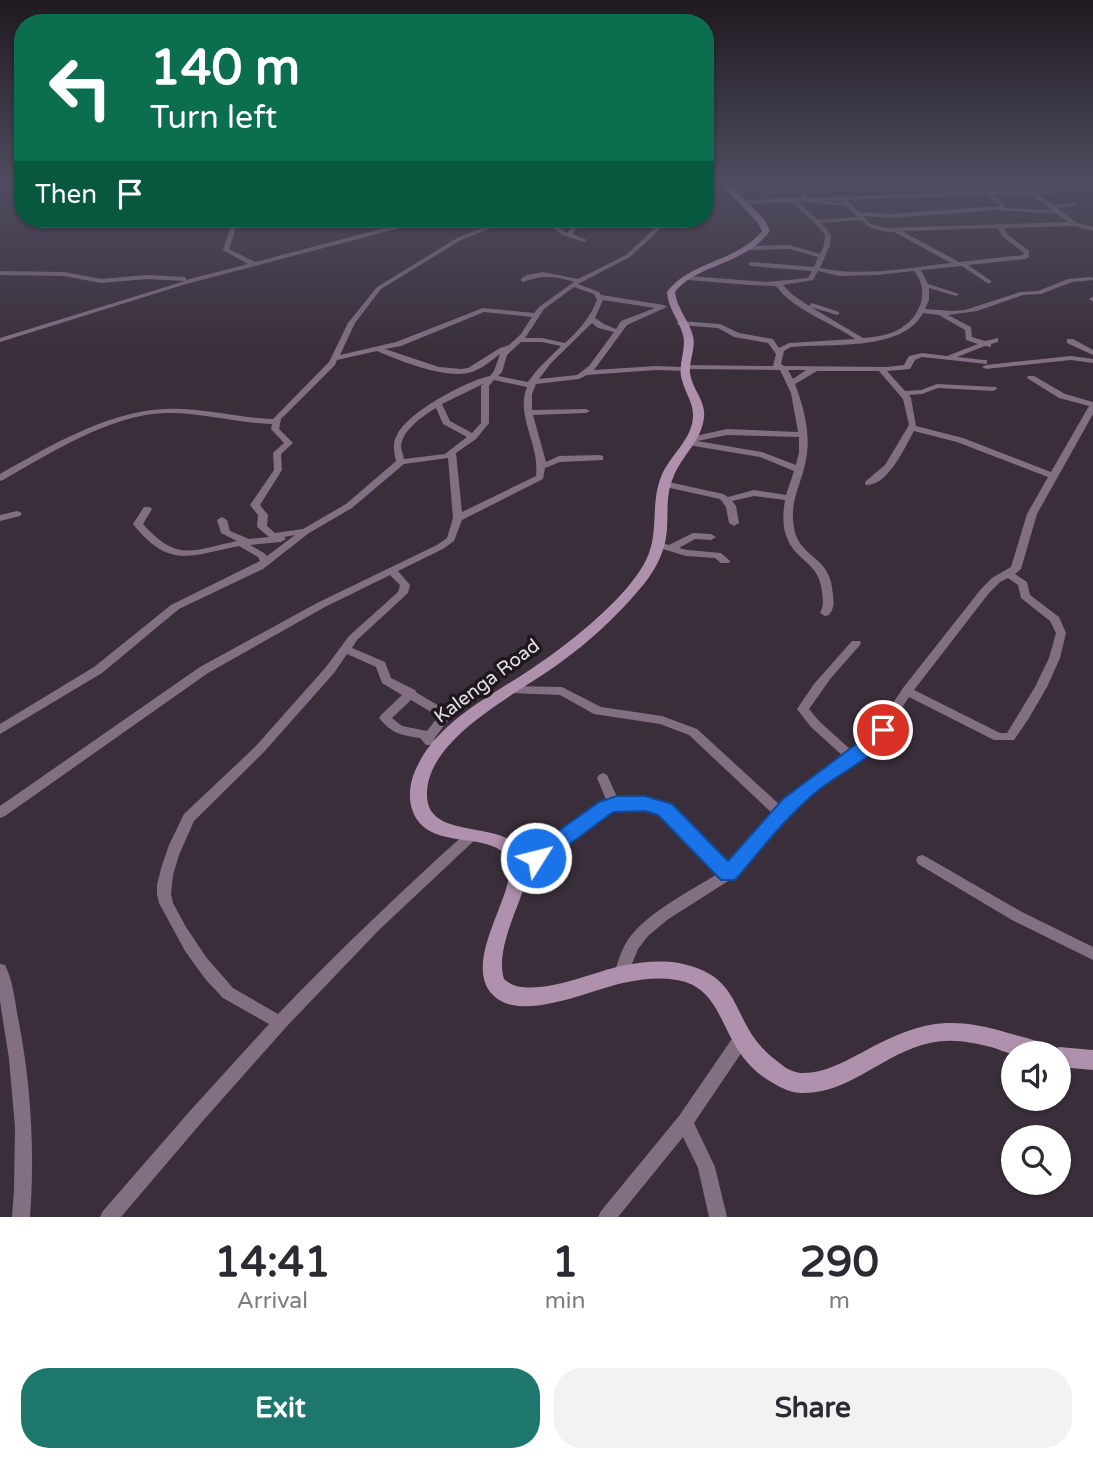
<!DOCTYPE html>
<html lang="en">
<head>
<meta charset="utf-8">
<style>
  :root { --surface:#fff; --page:#f2f2f3; --text:#2b2b33; --muted:#7c7c81; --accent:#1e776d }
  body { margin:0; font-family:"Varela Round",sans-serif; background:var(--page); color:var(--text); height:100vh; display:flex; flex-direction:column; font-size:26px; white-space:nowrap }
  * { box-sizing:border-box; margin:0 }
  p { font-size:23px; color:var(--muted) }
  .icon { flex:none; width:38px; height:38px; fill:none; stroke:currentColor; stroke-width:2; stroke-linecap:round; stroke-linejoin:round }
  .map { position:relative; height:1217px; overflow:hidden }
  .side { display:flex; flex-direction:column; background:var(--surface); flex:1 }
  .side>* { flex:none }
  .hud { position:absolute; left:14px; top:14px; width:700px; height:214px; border-radius:28px; box-shadow:0 2px 5px #0004; background:#0b6e4f; color:#fff; overflow:hidden }
  .buttons { position:absolute; left:1001px; top:1041px; display:grid; gap:14px }
  .buttons a { display:grid; place-items:center; width:70px; height:70px; border-radius:50%; background:var(--surface); box-shadow:0 2px 5px #0004; font-size:35px }
  .pin { position:absolute; display:grid; place-items:center; width:60px; height:60px; color:#fff; margin:-30px; border:4px solid #fff; border-radius:50%; box-shadow:0 2px 7px #0007 }
  .me { position:absolute; width:77px; margin:-38px; rotate:54deg; stroke-linejoin:round; filter:drop-shadow(0 0 5px #0008) }
  .turn { display:flex; align-items:center; gap:24px; height:147px; padding:0 21px; font-size:32px }
  .turn .icon { width:91px; height:91px; stroke-width:2.5 }
  .turn b { display:block; font-size:49px; line-height:60px }
  .then { display:flex; align-items:center; height:66px; padding:0 21px; background:#0003; gap:14px; font-size:26px }
  .eta { display:flex; justify-content:space-evenly; align-items:center; height:119px; text-align:center }
  .eta b { font-size:42px; font-weight:700; line-height:49px }
  .cta { display:flex; gap:14px; margin-top:auto; padding:14px 21px }
  .cta a { flex:1; height:80px; border-radius:28px; background:var(--accent); color:#fff; font-size:28px; font-weight:700; line-height:80px; text-align:center }
  .cta a+a { background:var(--page); color:var(--text) }
  .map>svg:first-child { display:block }
</style>
</head>
<body>
<div class="map">
<svg width="1093" height="1217" viewBox="0 0 1093 1217">
  <rect width="100%" height="100%" fill="#3a2e3a"/>
  <g fill="none" stroke-linecap="round" stroke-linejoin="round">
    <g fill="#827082" fill-rule="evenodd">
      <path d="M705 183H711L705 185Z"/>
      <path d="M808 183H813L804 199 843 203 840 199 843 197 860 212 890 214 999 206V204L986 194 989 192 1004 203V208L1052 210 1028 192C1033 189 1042 183 1049 183L1038 192H1035L1053 205 1076 203V205L1057 208 1077 223 1093 227V231L1075 226 1004 228 1007 234 1029 251V257L1026 259 968 265 991 281V283H987L962 266 921 270 928 284 959 294 956 296 929 288V300L925 309 953 311 965 310 1020 292 1038 291 1068 279 1091 277 1093 278V280L1072 282 1041 294 1023 295 977 311 948 315 971 327 972 337 985 341 998 338V342L991 344V347L985 346 957 357 984 360H987V364L922 357 915 360 910 369 887 371 905 391 921 390 937 384 996 387 997 389 993 391 938 388 922 394 909 395 911 398 916 426 963 438 1051 472 1089 406 1059 398 1027 378 1028 376H1034L1065 394 1093 402V414L1037 514 1021 569 1015 574 1027 582 1030 595 1059 617 1066 633 1060 658 1047 687 1029 718 1014 740H994L909 697 878 744 794 808 733 878 667 920 648 936 638 949 625 981 620 983 615 981 613 976C617 965 621 951 627 941 647 912 689 892 719 873L661 813 628 807 610 811 552 855 523 872 518 873 513 872 511 868 513 864 542 847 601 804 607 802 597 778 599 775 603 773 607 775 618 799 628 797 670 806 728 865 773 814 689 735 660 724 594 714 560 695 511 693 507 692 505 689 507 686 562 687 601 707 662 716 697 729 781 806 844 757 811 727 797 709 814 684 852 641H860L861 643 860 645 831 678 809 709 819 721 852 751 870 738 903 688 981 589 992 578 1011 567 1027 514 1048 477 957 442 914 431C905 447 888 486 866 485L865 483 866 481 885 465 909 425 903 399 879 371H817L795 384C803 405 810 431 807 453 804 483 787 499 795 532 799 548 812 554 822 565 830 574 832 584 833 595 834 604 834 608 829 615L825 616 820 613C824 606 823 600 822 592 819 561 797 563 787 538 782 527 783 512 785 500L754 496 732 501 736 506 739 523 734 526 729 523 726 507 720 499 661 486 659 484 664 481 723 494 728 497 754 490 786 495 794 471 760 457 688 445 684 442 685 440H690L691 437 727 429 798 432 791 393 780 370 689 369 685 371 656 370 587 375 579 379 536 384 532 394V410L586 409 590 411 586 413 533 415 546 462 559 456 600 455 603 456V460L560 462 545 468 543 479 462 520 454 541 443 549 398 571 410 585 408 593 357 640 352 648 385 662 391 678 415 690 417 693 446 710 449 719 434 739 436 742 434 745H426L420 738C401 735 392 734 379 718L381 715 402 695 382 683 376 667 347 654 334 673 263 753 194 821 179 855 173 875 171 894 173 903 186 927 206 957 233 988 278 1014C339 951 401 891 466 833L471 832 476 833 478 837 379 930 288 1025 201 1123 121 1217H100L103 1211 189 1112 269 1024 223 998 206 980 185 951 159 903 157 894V885L162 865 169 845 184 814 255 747 326 667 349 636 398 592 400 585 390 575 325 607 208 673 5 816 0 818V806L200 667 317 603 437 545 447 538 453 518 448 458 404 464 352 508 309 533 263 569 179 609 102 673 0 734V724L94 667 171 605 260 561 258 557 239 546C189 556 169 569 133 524L144 507H150L152 509 143 524C178 563 192 550 237 541L221 533 217 520 222 517 227 520 230 531 249 539 269 537 257 527 258 515 250 505 274 470 273 453 284 443 271 429 272 424C236 423 201 412 165 413 110 415 50 453 3 480L0 481V474C48 447 108 411 165 409 201 407 237 418 273 419L329 362 348 323 377 287 457 238 505 219H513L461 240 381 289 355 323 340 355 396 342 483 308 534 313 539 307 574 282C555 276 541 275 523 282L521 281V279L527 275 543 272 578 279 626 255 665 219H671L630 257 578 284 599 292 601 295 664 305 667 307 627 325 594 370 656 366 681 367 685 365 773 366 776 354 768 343 734 337 718 328 678 325 677 323 681 321 720 324 739 333 773 339 779 348 789 343 855 339C831 322 793 310 776 286L750 285 688 280 685 278 688 276 767 282 808 278 812 271 751 266 748 264 751 262 814 267 818 257 789 249 749 250 746 248 749 246 789 245 820 254 824 245 825 235 815 223 789 200 801 196ZM803 199 805 202 847 206 857 217 818 220 797 201ZM997 210 1057 214 1069 222 887 228 871 224 863 216 890 218ZM861 220C869 229 882 232 894 232L951 263C908 268 862 277 820 268L830 245 831 235 821 223ZM998 228 1002 236 1024 253 1023 255 959 262 902 231ZM818 271 840 276 876 275 914 271C930 290 921 316 901 328 890 335 876 337 863 338L811 307 837 315 839 314V312L812 303 809 306 793 295 783 285 813 280ZM574 287 594 294 597 300C590 318 580 329 565 343L542 338H525L544 309ZM603 300 655 308 621 321 616 329 604 324 595 318ZM484 312 532 317 521 334 509 345 500 348 468 368 461 369 439 367 385 349 401 346ZM923 313 939 315 965 330 966 340 978 344 947 356 922 353 909 356 904 365 886 367 784 366 781 364 784 351 791 347C828 343 903 352 923 313ZM592 323 598 328 614 332 589 366 577 375 539 379 551 363ZM521 342H542L561 346 537 370 528 382 498 376 502 372 507 355ZM377 351C401 361 446 380 472 372 483 368 492 360 500 354L494 371 490 376C466 381 408 412 397 435 392 444 394 452 396 461L346 504 303 529 275 533 267 526 268 515 260 505 282 470 281 454 293 443 279 429 281 419 335 365 337 360ZM788 370H806L793 379ZM494 380 527 387C515 416 540 444 536 476L462 512 456 453 476 439 489 423V386ZM483 384 481 386V423L472 433 450 421 442 404ZM436 408 443 424 467 437 445 454 404 459C404 457 401 449 401 447 402 430 423 416 436 408ZM727 435 799 437V452L796 465 762 452 697 441ZM295 535 267 556 264 553 250 545 281 542 286 539 284 537ZM1008 578 1018 585 1021 598 1050 621 1056 633 1049 658 1035 687 1007 733H1000L914 690 989 593 1000 582ZM411 700 436 715 437 718 427 731 402 726 392 718Z"/>
      <path d="M1006 183H1011L1018 191V193H1014Z"/>
      <path d="M233 219H239L229 249 255 262 400 224 440 219H454L400 228 186 284 0 342V338L185 281 147 279 101 283 64 276 0 275V271L64 272 101 279 147 275 184 277 186 278V280L248 264 223 250Z"/>
      <path d="M539 219H546L567 233 578 219H584L572 234 587 240 584 242 563 235Z"/>
      <path d="M1092 297H1093V302L1089 299Z"/>
      <path d="M1067 339H1073L1093 350V355L1067 343Z"/>
      <path d="M1071 356 1093 359V363L1071 360 986 369 982 367 986 365Z"/>
      <path d="M17 511 20 512 22 514 20 516 0 521V515Z"/>
      <path d="M693 533 711 534 716 537 711 540 695 539 679 548 687 550 721 553 730 561 729 563H721L715 558 686 556 656 547 654 545 659 542 669 545Z"/>
      <path d="M923 855 1022 912 1093 947V960L1012 920 918 864 916 860 918 856Z"/>
      <path d="M0 964 5 965C13 981 15 1001 18 1018 31 1083 35 1151 30 1217H12L14 1190 15 1127 9 1059 0 1001Z"/>
      <path d="M742 1031 748 1033 750 1038 748 1043 694 1123 715 1167 727 1217H709L698 1168 683 1137 618 1217H598L601 1211 679 1116 736 1033Z"/>
    </g>
    <path fill="#827082" fill-rule="evenodd" d="M1093 187V191L741 204 737 202 741 200Z"/>
    <path fill="#af91ae" fill-rule="evenodd" d="M720 183H728L765 220 770 231C744 266 698 263 675 292 677 309 689 320 693 336 696 348 689 360 690 373 692 389 706 401 704 417 702 441 681 456 673 478 666 494 668 512 667 530 665 554 654 573 638 591 616 617 589 642 561 662 520 693 426 737 427 795 427 849 529 809 529 873 529 879 525 887 522 893 514 917 496 953 504 979 528 1002 592 972 621 966 640 962 660 960 679 963 693 966 708 971 718 980 733 993 739 1013 749 1030 756 1042 766 1053 777 1061 784 1067 791 1072 801 1073 822 1074 842 1063 861 1053 917 1023 945 1014 1008 1033 1021 1037 1043 1040 1052 1050L1059 1047 1093 1050V1070L1059 1067V1054C1044 1054 1026 1056 1013 1054 1006 1053 998 1049 991 1047 971 1042 950 1038 930 1043 885 1052 850 1094 802 1093 792 1093 781 1088 773 1083 758 1075 744 1061 735 1045 719 1018 713 986 677 980 659 977 641 979 623 983 589 990 518 1025 491 993 460 955 528 880 505 854 483 831 425 851 412 809 408 797 410 782 415 771 434 726 483 700 522 675 560 651 634 595 649 553 658 529 651 502 661 477 669 456 692 440 693 417 694 403 685 393 682 380 677 365 687 350 683 335 679 319 668 309 667 292 690 261 737 262 762 231L758 223Z"/>
  </g>
  <linearGradient id="sky" x2="0" y2="1"><stop stop-color="#201920"/><stop offset="0.52" stop-color="#4f4c60"/><stop offset="1" stop-color="#4f4c60" stop-opacity="0"/></linearGradient>
  <rect width="1093" height="353" fill="url(#sky)"/>
  <path fill="#1a73e8" stroke="#114b97" stroke-width="2" d="M883 724 892 730C876 757 845 770 821 788 788 814 762 849 735 880H721L658 815 645 811 613 812 543 864H529L526 858 529 852 599 802 617 796H645L672 804 728 861 783 799Z"/>
  <g text-anchor="middle" dominant-baseline="central" stroke-width="7" stroke-linejoin="round" paint-order="stroke">
    <g font-size="19" fill="#e7dfe6" stroke="#1e181e">
      <text transform="translate(487 681) rotate(-37)">Kalenga Road</text>
    </g>
  </g>
</svg>
<div class="buttons">
<a><svg class="icon" aria-label="sound" viewBox="0 0 24 24"><path d="M4 9h4l5-4v14l-5-4H4zM17 9q2 3 0 6"/></svg></a>
<a><svg class="icon" aria-label="search" viewBox="0 0 24 24"><circle cx="10" cy="10" r="6"/><path d="M15 15l6 6"/></svg></a>
</div>
<div class="pin" style="left:883px;top:730px;background:#d93025"><svg class="icon" aria-label="arrive" viewBox="0 0 24 24"><path d="M6 21V4h12l-3 4 3 4H6"/></svg></div>
<svg class="me" style="left:536px;top:858px" viewBox="-20 -20 40 40"><circle r="17" fill="#1a73e8" stroke="#fff" stroke-width="3"/><path d="M0-11L8 9 0 5-8 9z" fill="#fff"/></svg>
<div class="hud">
<div class="turn"><svg class="icon" aria-label="left" viewBox="0 0 24 24"><path d="M17 20v-9H6M10 6l-5 5 5 5"/></svg><div><b>140 m</b>Turn left</div></div>
<div class="then">Then<svg class="icon" aria-label="arrive" viewBox="0 0 24 24"><path d="M6 21V4h12l-3 4 3 4H6"/></svg></div>
</div>
</div>
<section class="side">
<div class="eta">
<div><b>14:41</b><p>Arrival</p></div>
<div><b>1</b><p>min</p></div>
<div><b>290</b><p>m</p></div>
</div>
<div class="cta"><a>Exit</a><a>Share</a></div>
</section>
</body>
</html>
